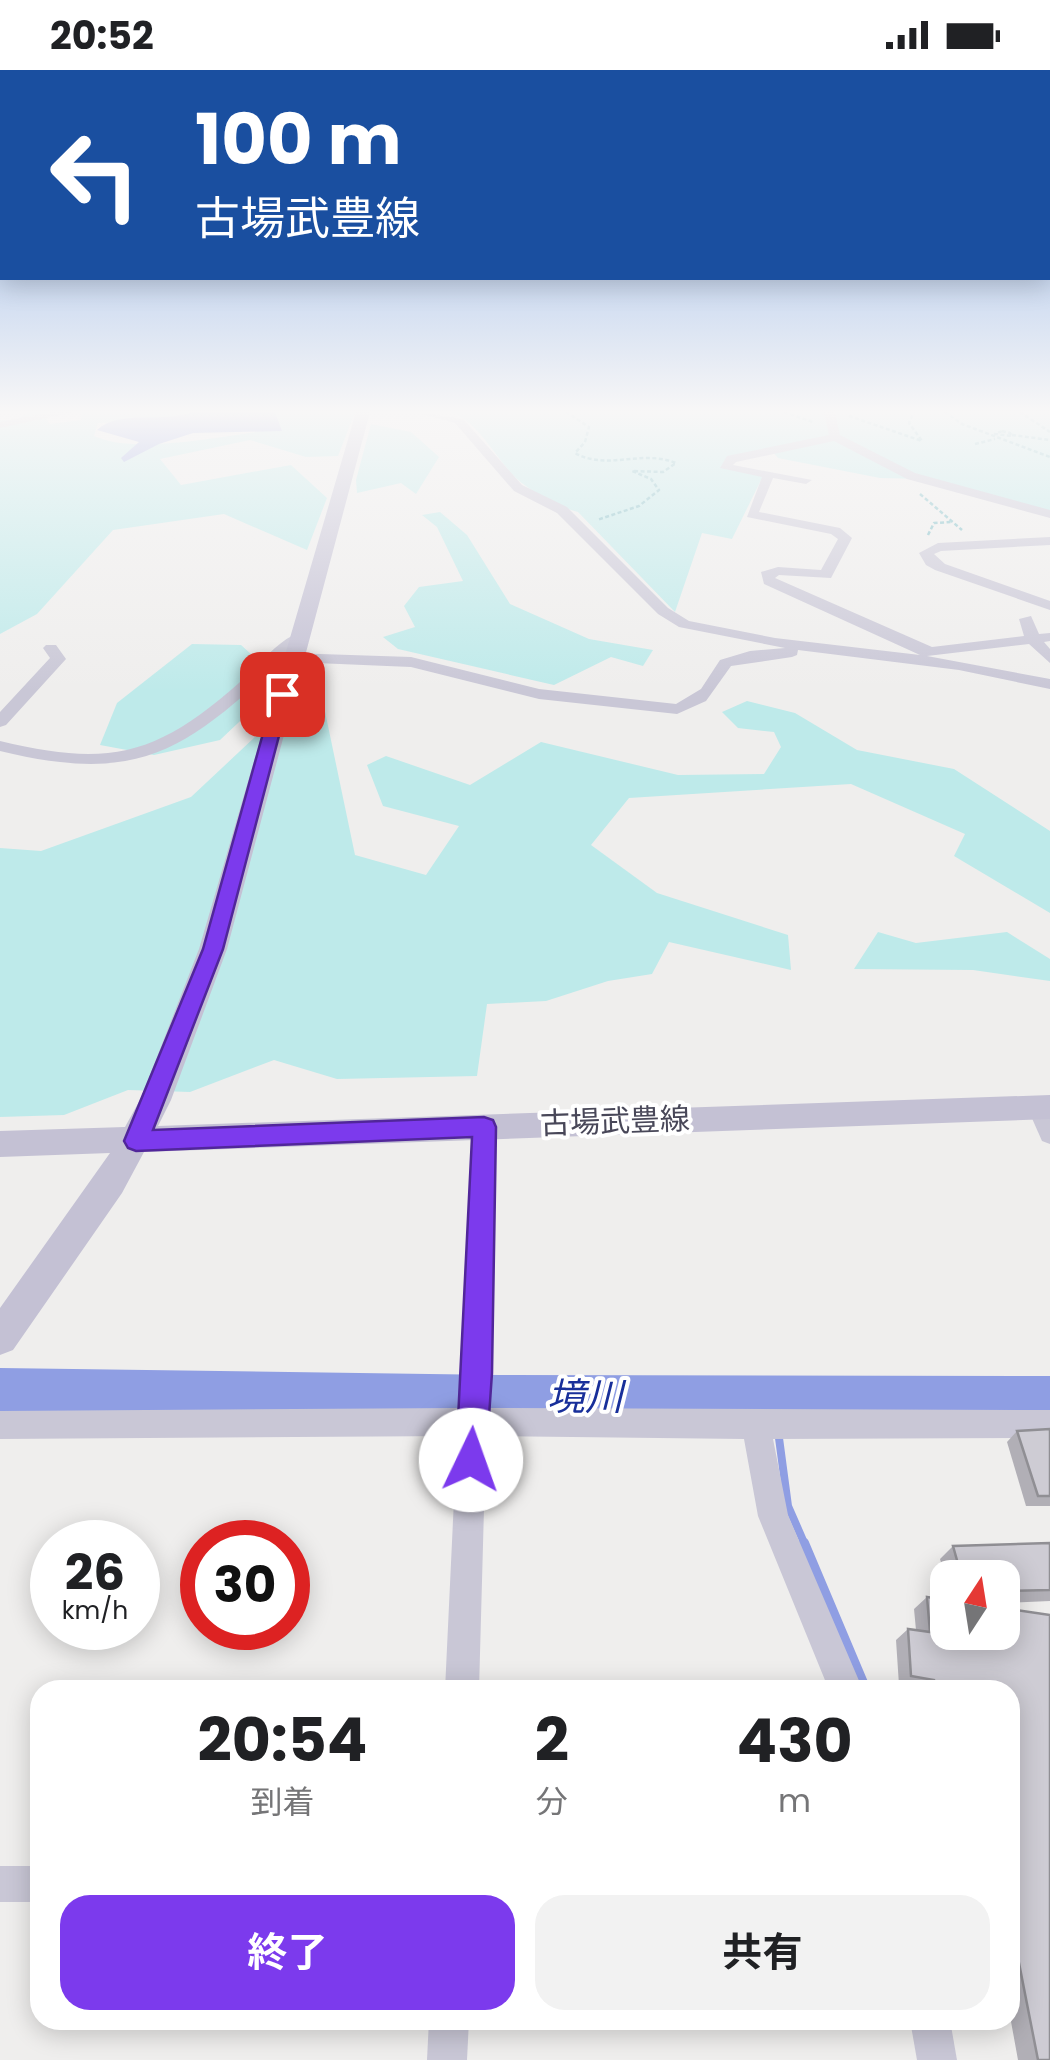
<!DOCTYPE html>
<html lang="ja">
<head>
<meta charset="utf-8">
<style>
  :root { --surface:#fff; --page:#f2f2f2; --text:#202124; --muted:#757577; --accent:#7c3aed }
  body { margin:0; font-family:Poppins,"Noto Sans JP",sans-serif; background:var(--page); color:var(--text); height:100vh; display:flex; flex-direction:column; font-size:38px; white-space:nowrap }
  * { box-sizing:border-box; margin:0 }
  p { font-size:32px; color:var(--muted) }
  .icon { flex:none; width:55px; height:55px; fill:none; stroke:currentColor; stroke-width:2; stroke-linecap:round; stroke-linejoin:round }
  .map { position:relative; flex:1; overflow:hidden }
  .panel { position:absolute; left:30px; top:1610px; width:990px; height:350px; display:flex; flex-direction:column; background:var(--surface); border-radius:30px; box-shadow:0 5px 25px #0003 }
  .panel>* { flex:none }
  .banner { position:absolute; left:0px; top:0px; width:1050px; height:210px; box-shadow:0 5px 25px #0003; background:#1a4fa0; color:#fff; overflow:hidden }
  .needle { width:65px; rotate:12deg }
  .fabs { position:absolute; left:930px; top:1490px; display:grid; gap:20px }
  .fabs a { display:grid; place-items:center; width:90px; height:90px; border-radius:20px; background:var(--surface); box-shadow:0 5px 25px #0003; font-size:50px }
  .speed { position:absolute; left:30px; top:1450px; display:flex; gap:20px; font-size:50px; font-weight:700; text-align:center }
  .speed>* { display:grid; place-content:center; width:130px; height:130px; border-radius:50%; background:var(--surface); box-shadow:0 5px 25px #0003; line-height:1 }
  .speed small { font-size:25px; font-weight:400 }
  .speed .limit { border:15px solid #d22; background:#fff; color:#111 }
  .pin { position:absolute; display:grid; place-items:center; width:85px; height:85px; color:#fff; margin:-42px; border-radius:20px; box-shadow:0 5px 15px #0006 }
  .me { position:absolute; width:110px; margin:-55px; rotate:3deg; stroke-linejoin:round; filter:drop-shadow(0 0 8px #0008) }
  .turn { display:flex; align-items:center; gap:35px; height:210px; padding:0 30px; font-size:45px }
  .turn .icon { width:130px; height:130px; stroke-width:2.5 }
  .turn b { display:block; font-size:70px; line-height:85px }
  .eta { display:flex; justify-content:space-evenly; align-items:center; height:170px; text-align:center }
  .eta b { font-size:60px; font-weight:700; line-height:70px }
  .action { display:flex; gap:20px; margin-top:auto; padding:20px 30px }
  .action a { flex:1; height:115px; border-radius:30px; background:var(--accent); color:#fff; font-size:40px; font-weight:700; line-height:115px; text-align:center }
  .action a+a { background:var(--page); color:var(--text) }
  .status { display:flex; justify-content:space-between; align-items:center; height:70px; padding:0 50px; background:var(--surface); direction:ltr }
  .status svg { height:28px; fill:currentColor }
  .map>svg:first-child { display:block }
</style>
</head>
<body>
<div class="status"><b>20:52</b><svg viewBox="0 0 49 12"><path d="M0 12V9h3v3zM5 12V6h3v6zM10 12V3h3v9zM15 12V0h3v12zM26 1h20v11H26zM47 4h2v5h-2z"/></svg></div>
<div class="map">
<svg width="1050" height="1990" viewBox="0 0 1050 1990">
  <rect width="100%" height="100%" fill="#efeeed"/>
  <g fill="#beeaea">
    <path d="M29 342H47L44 346 50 354 81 350 82 344 74 342H190L168 351 98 353 94 366C137 386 229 364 279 359L274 342H355L338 386 306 387 250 370 160 389 181 415 291 395 327 428 307 480 224 444 113 460 37 544 0 564V350L14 351Z"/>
    <path d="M448 342H1050V442L924 409 880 408 778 388 773 382 731 389 726 397 763 406 732 469 702 463 675 542 578 442C558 437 531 422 516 408 495 388 477 348 448 342Z"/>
    <path d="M371 354 411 362 439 387 416 424 401 413 357 423 356 410Z"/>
    <path d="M440 442 467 465 510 534 589 569 653 580 643 596 611 587 554 615 398 579 383 567 415 557 404 536 419 517 463 511 437 457 422 445Z"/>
    <path d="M192 574 241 575 262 594 258 634 220 670 154 685 100 675 117 633Z"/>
    <path d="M318 608 355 785 426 805 459 756 383 736 367 695 386 686 470 715 541 672 678 705 764 704 781 677 774 662 738 658 722 642 747 631 795 643 857 680 954 699 1050 761V843L954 786 965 764 851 714 629 728 591 775 657 823 788 865 791 900 669 872 652 904 608 911 546 931 487 934 477 1006 337 1009 274 990 190 1022 128 1020 64 1045 0 1047V778L41 781 191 727Z"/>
    <path d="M878 862 916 873 1007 862 1050 889V911L973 900 854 899Z"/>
  </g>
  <path fill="#8f9ee3" d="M192 342H275L282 361 193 363 159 374 124 392 121 388 139 372 97 360C119 339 162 354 192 342Z"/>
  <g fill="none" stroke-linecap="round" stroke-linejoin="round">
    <path stroke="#8f9ee3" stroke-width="8" d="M779 1368 788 1436 805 1475"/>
    <path stroke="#8f9ee3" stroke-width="10" d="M804 1473 866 1620"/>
    <path fill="#8f9ee3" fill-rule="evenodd" d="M0 1298 499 1305 1050 1306V1354L499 1353 0 1346Z"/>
    <g stroke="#7abcc5" stroke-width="2.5" stroke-dasharray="4 2.5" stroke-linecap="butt">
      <path d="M566 342 589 357 585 372 575 383C607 401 642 379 676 393L663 402 632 401 651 409 659 420 639 436 597 450"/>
      <path d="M784 342 813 352"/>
      <path d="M945 342 962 354 1050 387"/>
      <path d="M1020 342 1050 362"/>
      <path d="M849 346 922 371 909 353 914 342"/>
      <path d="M1002 361 1010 363 1012 366 995 364Z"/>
      <path d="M1012 365 1050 370"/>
      <path d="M975 374 995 369"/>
      <path d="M920 424 962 460"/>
      <path d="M928 465 934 453 952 452"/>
    </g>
    <g fill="#c9c7d6" fill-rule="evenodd">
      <path d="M50 342H74L0 358V352Z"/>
      <path d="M415 342 463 349 522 415 567 437 668 538 689 551 775 568 920 585 764 514 761 502 778 497 821 500 838 469 831 464 747 447 762 407 720 398 727 386 829 365 824 342H835L840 365 915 403 1050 440V448L907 409 834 371 736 392 733 395 812 410 806 414 773 408 759 442 840 458 852 468 831 508 779 505 775 508 932 577 1024 566 1019 549 1031 546 1039 564 1050 563V571L1044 572 1050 579V593L1029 574 927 586 1050 609V619L959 600 798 580 797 585 792 587 731 596 706 631 677 644 539 629 411 597 292 592 285 588C185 681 140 715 0 681V671C108 697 156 687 240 612 257 597 277 571 298 563L305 567 290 583 411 587 539 619 676 634 701 619 720 590 750 581 785 578 679 557 658 544 557 443 514 421 455 353Z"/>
      <path d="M1050 467V475L941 481 934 484 945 494 1050 531V540L935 500 926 495 919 483 938 473Z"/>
      <path d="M46 575H56L66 589 6 655 0 657V642L50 588 43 578Z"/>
      <path d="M1039 1028 1050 1036V1074L1042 1071 1027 1037 1031 1031Z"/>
      <path d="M484 1048 492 1050 496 1057 487 1338 1050 1340V1368L773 1369 788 1445 863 1620H829L758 1446 744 1369 486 1366 479 1620H445L457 1366 0 1369V1341L459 1338 472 1057 476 1050Z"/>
      <rect x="0" y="1796" width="40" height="36"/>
      <path d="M429 1950H469L467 1990H427Z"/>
      <path d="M910 1950H950L957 1990H917Z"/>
    </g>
    <path fill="#c4c1d4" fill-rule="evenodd" d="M356 342H370L227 879 171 1030 158 1056 1050 1025V1049L144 1082 122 1123 13 1280 0 1285V1238L110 1083 0 1087V1061L125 1057 141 1028 199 879Z"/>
  </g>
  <g fill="#b1afb6">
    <path d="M1050 1359V1436H1026L1007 1372 1017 1361Z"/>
    <path d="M1050 1473V1531L1002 1533V1508H948V1518L940 1489 953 1476Z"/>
    <path d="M927 1527 948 1530V1562H1002V1538L1050 1545V1990H1018L1010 1946V1620H921L899 1615 896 1570 908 1559 916 1560 914 1539Z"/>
  </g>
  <g fill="#ceccd4" stroke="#908f94" stroke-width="2.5">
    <path d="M1050 1359V1426H1038L1017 1361Z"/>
    <path d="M1050 1473V1520L1002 1521V1508H962L953 1476Z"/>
    <path d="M927 1527 948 1530V1562H1002V1538L1050 1545V1990H1038L1010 1847V1620H935L934 1610 911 1606 908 1559 930 1562Z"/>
  </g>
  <linearGradient id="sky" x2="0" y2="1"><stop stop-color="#84abe6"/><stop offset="0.55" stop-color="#f8f7f7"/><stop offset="1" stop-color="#f8f7f7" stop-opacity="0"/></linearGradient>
  <rect width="1050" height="621" fill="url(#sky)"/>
  <path fill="#7c3aed" stroke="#51269a" stroke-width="2.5" d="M282 619 290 624 223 879 153 1060 484 1047 493 1050 496 1057 492 1303 486 1390 482 1401 471 1405 460 1401 456 1390 472 1067 136 1081 128 1078 124 1071 203 879 274 624Z"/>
  <g text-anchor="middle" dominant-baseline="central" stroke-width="8" stroke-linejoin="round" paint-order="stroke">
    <g font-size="30" fill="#484758" stroke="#fff">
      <text transform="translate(615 1051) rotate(-2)">古場武豊線</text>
    </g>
    <g font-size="38" font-style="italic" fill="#182f9a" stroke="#fff">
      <text x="585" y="1326">境川</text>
    </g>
  </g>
</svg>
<div class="fabs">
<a><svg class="needle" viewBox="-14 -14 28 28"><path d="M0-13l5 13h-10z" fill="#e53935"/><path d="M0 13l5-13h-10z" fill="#757577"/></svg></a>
</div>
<div class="speed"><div>26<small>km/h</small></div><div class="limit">30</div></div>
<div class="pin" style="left:282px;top:624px;background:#d93025"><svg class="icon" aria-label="arrive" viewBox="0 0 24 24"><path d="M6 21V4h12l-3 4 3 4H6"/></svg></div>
<svg class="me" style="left:471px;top:1390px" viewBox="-20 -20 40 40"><circle r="19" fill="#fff"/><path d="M0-13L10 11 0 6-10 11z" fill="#7c3aed"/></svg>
<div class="banner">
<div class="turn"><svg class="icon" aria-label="left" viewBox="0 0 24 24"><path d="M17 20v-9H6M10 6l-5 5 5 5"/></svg><div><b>100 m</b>古場武豊線</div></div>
</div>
<section class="panel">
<div class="eta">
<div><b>20:54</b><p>到着</p></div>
<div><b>2</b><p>分</p></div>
<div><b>430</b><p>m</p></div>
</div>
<div class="action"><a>終了</a><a>共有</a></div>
</section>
</div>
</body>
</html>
